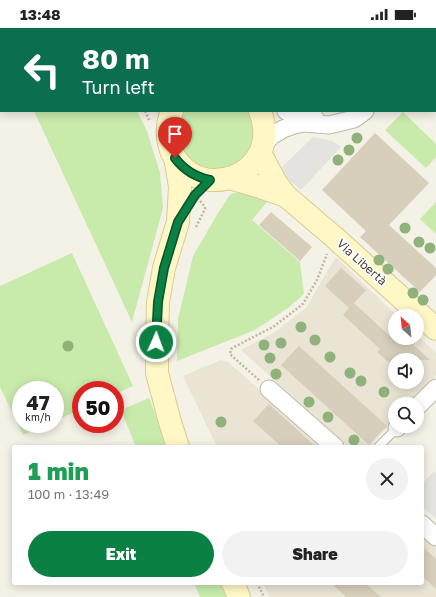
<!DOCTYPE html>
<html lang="en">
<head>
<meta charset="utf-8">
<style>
  :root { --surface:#fff; --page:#f2f2f2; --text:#222; --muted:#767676; --accent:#0b8043 }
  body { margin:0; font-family:"Golos Text",sans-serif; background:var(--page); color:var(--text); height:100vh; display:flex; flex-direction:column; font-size:15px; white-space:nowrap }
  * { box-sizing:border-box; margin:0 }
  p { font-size:13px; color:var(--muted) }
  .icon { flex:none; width:22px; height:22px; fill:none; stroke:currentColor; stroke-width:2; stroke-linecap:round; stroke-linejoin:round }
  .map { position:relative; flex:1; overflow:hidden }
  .details { position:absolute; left:12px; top:417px; width:412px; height:140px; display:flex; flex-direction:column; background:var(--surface); border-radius:4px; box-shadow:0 2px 10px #0003 }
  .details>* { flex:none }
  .guide { position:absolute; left:0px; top:0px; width:436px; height:84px; box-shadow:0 2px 10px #0003; background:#0b6e4f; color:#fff; overflow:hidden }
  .needle { width:26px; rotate:333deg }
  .buttons { position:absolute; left:388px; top:281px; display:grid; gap:8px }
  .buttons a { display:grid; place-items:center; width:36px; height:36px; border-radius:50%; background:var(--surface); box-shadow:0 2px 10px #0003; font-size:20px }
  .speed { position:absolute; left:12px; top:353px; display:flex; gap:8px; font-size:20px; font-weight:700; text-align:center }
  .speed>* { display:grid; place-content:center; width:52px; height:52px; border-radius:50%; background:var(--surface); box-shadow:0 2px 10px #0003; line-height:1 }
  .speed small { font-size:10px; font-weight:400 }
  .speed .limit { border:6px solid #d22; background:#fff; color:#111 }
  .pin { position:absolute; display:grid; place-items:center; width:34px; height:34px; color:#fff; margin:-41px -17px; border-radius:50% 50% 50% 0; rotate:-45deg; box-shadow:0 0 4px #0007 }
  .pin .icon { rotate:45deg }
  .me { position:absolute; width:44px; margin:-22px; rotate:2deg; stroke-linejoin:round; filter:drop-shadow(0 0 3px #0008) }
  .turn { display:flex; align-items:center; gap:14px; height:84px; padding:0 16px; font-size:18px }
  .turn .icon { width:52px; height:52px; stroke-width:2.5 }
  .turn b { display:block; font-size:28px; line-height:34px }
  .round { display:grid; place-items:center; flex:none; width:42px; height:42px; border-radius:21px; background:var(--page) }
  .headline { display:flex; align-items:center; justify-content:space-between; height:68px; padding:0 16px }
  h1 { font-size:24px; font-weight:800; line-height:30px; color:#1e9e55 }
  .button { display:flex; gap:8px; margin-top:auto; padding:8px 16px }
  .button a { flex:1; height:46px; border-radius:24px; background:var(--accent); color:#fff; font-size:16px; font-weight:800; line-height:46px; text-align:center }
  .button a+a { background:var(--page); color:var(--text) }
  .status { display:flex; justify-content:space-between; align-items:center; height:28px; padding:0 20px; background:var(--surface); direction:ltr }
  .status svg { height:11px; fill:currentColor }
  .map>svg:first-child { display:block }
</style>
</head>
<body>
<div class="status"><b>13:48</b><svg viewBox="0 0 49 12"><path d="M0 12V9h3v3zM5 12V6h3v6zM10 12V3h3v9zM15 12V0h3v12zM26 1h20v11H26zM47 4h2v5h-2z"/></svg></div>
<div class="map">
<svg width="436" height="569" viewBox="0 0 436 569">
  <rect width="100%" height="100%" fill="#f4f1e6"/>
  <g fill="#e9e4d4" fill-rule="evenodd">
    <path d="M336 229 397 288H395V310H417V307L436 325V347L409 376H395V391L369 419H348L241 322 275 304 307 279 319 257ZM395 332H417V354H395Z"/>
    <path d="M221 332 228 334 324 419H217L183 348Z"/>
    <path d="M422 506 436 519V569H270L263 555H422Z"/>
  </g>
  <g fill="#c8ebac">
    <path d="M34 83H137L147 103 160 145 163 180 132 294Z"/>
    <path d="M179 83H251L257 105 248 129 229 143 198 142 176 118Z"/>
    <path d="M403 84 436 116V129L426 140 385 102Z"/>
    <path d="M233 165H244L271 169 252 192 300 234 304 266 288 280 255 302 177 333 178 291 193 228 215 190 229 168Z"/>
    <path d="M436 174V206L420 191Z"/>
    <path d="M72 225 133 358 115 366V362H81V381L55 393V362H21V396H48L23 407 0 359V258Z"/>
    <path d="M149 370 168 419H136L121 382Z"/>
    <path d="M194 555H220L226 569H200Z"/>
  </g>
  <g fill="#e5e3df">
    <path d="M313 109 332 113 341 119 301 162 283 147 280 141Z"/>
    <path d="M434 443 436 445V491L422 478V456Z"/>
  </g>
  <g fill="#d7cfbb">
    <path d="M375 105 429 155 389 197 436 240V247L420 264 360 209 366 203 322 162Z"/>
    <path d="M271 184 312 219 300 233 259 197Z"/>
    <path d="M341 240 366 262 354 275 392 310H406L430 332H395V340L377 324 380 321 343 287 349 280 325 258Z"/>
    <path d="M299 318 387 398 369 417 281 337Z"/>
    <path d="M269 376 316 419H282L253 393Z"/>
    <path d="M422 518 436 531V561L422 548Z"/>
    <path d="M331 555H365L381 569H346Z"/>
  </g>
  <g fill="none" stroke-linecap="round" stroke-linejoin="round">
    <g stroke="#c0bba8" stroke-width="10">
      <path id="lane" d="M378 419 397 400"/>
    </g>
    <g stroke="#c0bba8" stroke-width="19">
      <g id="street">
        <path d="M435 10 436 9"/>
        <path d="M286 83 291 85 303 86 315 90"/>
        <path d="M263 116 273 107 283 101 294 97 304 95 329 97 354 91 365 83"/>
        <path d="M269 361 335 419"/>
        <path d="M417 379 436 360"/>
        <path d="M397 400 399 398"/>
        <path d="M422 496 436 509"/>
      </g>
    </g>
    <g stroke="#d8cc93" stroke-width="24">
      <g id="secondary">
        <path d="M95 0 96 1"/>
        <path d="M172 83C166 98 166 112 173 127 177 134 183 140 190 145 216 162 256 147 263 116 266 105 264 94 260 83"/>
        <path d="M260 125 276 155 286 168 334 209 436 301"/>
        <path d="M175 130 177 140 180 159 178 194 164 240 158 274 157 314V345L170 394 178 419"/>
        <path d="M229 150 257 158 286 168"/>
        <path d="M233 555 239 569"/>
      </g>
    </g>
    <g stroke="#c3b998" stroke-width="2.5" stroke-dasharray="2 2" stroke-linecap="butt">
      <path d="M63 0 64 1"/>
      <path d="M23 1 24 0"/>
      <path d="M0 37 1 36"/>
      <path d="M145 83 150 94"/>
      <path d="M196 199 205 181V179L197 169"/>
      <path d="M259 352 232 328 230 326 231 321 234 319 273 299 303 276 317 252 327 226"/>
      <path d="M257 555 264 569"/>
    </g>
    <use href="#lane" stroke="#fff" stroke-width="8"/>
    <use href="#street" stroke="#fff" stroke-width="17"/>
    <use href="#secondary" stroke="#fff7c5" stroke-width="22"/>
  </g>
  <g fill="#8fb27b">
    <circle cx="357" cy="110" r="5.5"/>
    <circle cx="349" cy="122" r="5.5"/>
    <circle cx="338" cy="132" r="5.5"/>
    <circle cx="405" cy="200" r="5.5"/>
    <circle cx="419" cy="214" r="5.5"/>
    <circle cx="430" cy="220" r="5.5"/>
    <circle cx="379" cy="232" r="5.5"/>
    <circle cx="388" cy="241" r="5.5"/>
    <circle cx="413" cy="265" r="5.5"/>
    <circle cx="423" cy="272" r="5.5"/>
    <circle cx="301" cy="299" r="5.5"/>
    <circle cx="315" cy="312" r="5.5"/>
    <circle cx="281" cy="315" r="5.5"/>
    <circle cx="264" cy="317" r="5.5"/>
    <circle cx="68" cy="318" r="5.5"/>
    <circle cx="330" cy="329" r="5.5"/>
    <circle cx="270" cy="330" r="5.5"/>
    <circle cx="350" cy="345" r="5.5"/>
    <circle cx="276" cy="346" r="5.5"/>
    <circle cx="361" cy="353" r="5.5"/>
    <circle cx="384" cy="364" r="5.5"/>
    <circle cx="309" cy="374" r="5.5"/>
    <circle cx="328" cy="389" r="5.5"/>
    <circle cx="221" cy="394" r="5.5"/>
    <circle cx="354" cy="412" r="5.5"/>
  </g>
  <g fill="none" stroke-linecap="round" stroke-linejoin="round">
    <g stroke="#07532c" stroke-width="10">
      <path id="route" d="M156 314 158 274 164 240 178 194 195 167 210 152C195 149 184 142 175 130"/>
    </g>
    <use href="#route" stroke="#0b8043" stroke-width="7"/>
  </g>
  <g text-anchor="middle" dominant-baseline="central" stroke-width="4" stroke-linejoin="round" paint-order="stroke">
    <g font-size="12" fill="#484235" stroke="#fff">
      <text transform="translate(362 234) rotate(42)">Via Libertà</text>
    </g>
  </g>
</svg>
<div class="buttons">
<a><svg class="needle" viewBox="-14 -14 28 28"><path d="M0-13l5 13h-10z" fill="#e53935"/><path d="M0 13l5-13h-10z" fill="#767676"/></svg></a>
<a><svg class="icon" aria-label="sound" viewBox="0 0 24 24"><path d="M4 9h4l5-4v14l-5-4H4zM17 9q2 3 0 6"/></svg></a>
<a><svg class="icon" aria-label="search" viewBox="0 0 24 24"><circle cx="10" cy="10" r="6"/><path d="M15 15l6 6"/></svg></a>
</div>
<div class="speed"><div>47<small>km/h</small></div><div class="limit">50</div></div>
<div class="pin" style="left:175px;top:130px;background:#d93025"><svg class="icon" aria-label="arrive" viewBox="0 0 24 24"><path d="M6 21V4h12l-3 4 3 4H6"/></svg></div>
<svg class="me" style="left:156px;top:314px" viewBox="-20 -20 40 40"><circle r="17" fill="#0b8043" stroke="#fff" stroke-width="3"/><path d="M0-11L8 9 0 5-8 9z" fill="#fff"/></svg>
<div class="guide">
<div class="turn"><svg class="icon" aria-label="left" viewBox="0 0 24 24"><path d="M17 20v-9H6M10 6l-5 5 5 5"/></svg><div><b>80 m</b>Turn left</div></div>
</div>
<section class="details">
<div class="headline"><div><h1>1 min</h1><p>100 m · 13:49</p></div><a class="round"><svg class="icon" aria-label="close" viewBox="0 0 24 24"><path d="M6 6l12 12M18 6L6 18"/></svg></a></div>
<div class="button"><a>Exit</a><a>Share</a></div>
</section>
</div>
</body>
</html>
